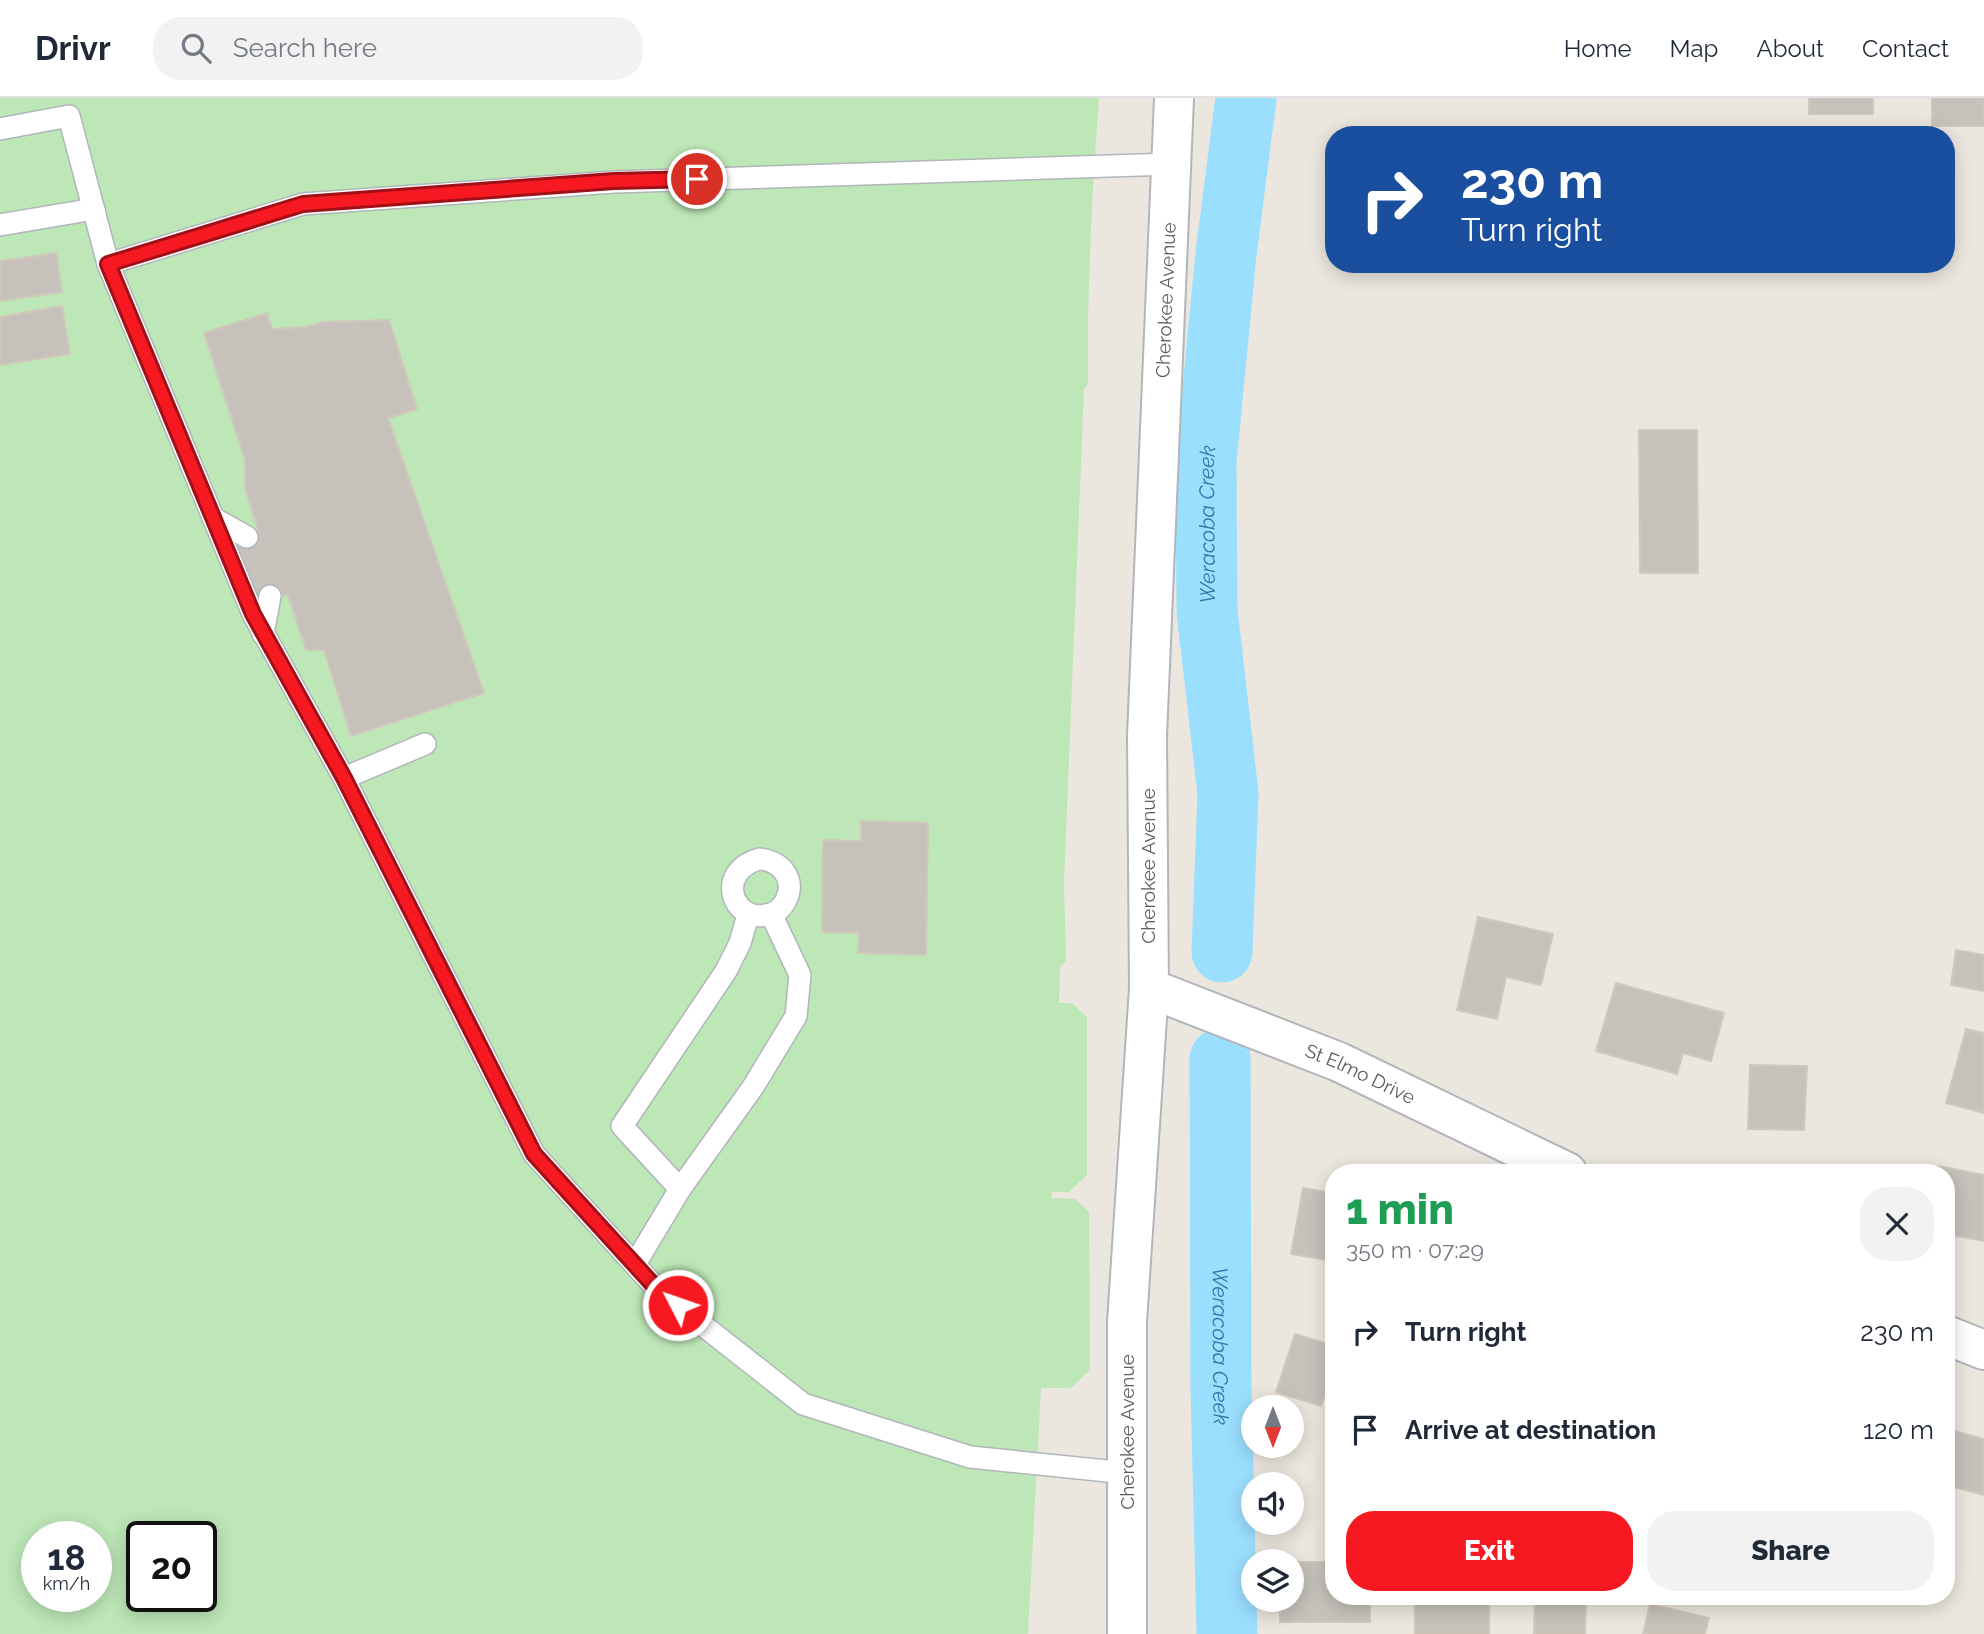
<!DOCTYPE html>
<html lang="en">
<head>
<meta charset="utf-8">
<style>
  :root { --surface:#fff; --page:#f2f2f3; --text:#1f2937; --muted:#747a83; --line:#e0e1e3; --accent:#f71922 }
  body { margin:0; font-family:Raleway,sans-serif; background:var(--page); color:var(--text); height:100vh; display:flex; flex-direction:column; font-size:26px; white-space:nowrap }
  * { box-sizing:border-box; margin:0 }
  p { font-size:23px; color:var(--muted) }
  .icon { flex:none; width:38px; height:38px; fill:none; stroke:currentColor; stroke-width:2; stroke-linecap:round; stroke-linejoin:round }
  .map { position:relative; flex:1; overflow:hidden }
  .panel { position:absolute; left:1325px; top:1066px; width:630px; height:441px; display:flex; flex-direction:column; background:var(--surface); border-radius:28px; box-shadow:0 4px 18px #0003 }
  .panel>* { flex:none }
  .guide { position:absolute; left:1325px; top:28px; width:630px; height:147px; border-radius:28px; box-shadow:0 4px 18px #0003; background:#1a4fa0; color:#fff; overflow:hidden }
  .needle { width:46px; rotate:180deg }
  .buttons { position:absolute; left:1241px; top:1297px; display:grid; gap:14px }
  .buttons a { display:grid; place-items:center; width:63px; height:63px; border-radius:50%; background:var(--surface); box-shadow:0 4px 18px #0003; font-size:35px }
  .speed { position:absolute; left:21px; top:1423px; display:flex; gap:14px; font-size:35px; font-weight:700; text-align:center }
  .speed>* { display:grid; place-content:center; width:91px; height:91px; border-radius:50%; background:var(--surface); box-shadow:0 4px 18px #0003; line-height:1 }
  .speed small { font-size:18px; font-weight:400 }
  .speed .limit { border:4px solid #111; border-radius:10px; background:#fff; color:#111 }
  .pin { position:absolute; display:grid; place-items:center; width:60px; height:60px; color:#fff; margin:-30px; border:4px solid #fff; border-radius:50%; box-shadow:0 2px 7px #0007 }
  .me { position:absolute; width:77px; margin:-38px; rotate:311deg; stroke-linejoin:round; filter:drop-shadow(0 0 5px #0008) }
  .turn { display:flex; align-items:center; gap:24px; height:147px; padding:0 21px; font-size:32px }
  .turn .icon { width:91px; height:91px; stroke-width:2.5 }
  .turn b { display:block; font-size:49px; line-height:60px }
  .round { display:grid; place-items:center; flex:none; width:74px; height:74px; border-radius:28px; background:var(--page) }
  .summary { display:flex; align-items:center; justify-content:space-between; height:119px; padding:0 21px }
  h1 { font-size:42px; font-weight:800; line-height:52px; color:#1e9e55 }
  .cta { display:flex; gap:14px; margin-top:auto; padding:14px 21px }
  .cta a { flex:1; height:80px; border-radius:28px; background:var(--accent); color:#fff; font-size:28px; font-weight:800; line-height:80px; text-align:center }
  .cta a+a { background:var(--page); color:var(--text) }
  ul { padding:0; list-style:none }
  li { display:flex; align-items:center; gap:21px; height:98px; padding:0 21px }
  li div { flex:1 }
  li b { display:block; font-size:26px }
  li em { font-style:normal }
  header { display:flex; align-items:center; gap:42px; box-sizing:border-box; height:98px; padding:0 35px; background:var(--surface); border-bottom:2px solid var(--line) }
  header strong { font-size:33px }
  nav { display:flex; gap:38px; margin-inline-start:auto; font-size:24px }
  .search { width:490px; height:63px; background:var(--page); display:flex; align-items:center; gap:18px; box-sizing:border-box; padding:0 24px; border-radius:28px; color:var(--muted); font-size:26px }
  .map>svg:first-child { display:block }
</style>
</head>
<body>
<header>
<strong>Drivr</strong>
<div class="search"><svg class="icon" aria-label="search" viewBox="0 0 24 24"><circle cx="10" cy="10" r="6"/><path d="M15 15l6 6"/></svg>Search here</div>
<nav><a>Home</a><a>Map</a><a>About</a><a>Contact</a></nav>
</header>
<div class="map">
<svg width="1984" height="1536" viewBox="0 0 1984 1536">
  <rect width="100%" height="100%" fill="#ece7de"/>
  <path fill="#bde7b7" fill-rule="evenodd" d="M0 0H1099C1092 95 1087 190 1088 286L1084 291 1064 784 1066 863 1060 869 1059 905H1072L1087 919V1077L1069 1094H1052L1051 1100 1075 1101 1089 1114 1090 1272 1071 1290H1041L1028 1536H0ZM37 1438H96V1498H37ZM142 1438H201V1498H142Z"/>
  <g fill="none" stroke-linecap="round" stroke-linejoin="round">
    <g stroke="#9bdfff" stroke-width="61">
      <path id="s1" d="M1222 854 1228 695 1207 513 1206 364 1226 156 1246 0"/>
      <path id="s2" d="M1220 961 1221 1291 1227 1536"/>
    </g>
  </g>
  <g fill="#c6c2bb" stroke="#d1c8bc" stroke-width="2">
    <rect x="1809" y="0" width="64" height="16"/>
    <rect x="1932" y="0" width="52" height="28"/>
    <path d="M56 155 62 194 0 203V163Z"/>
    <path d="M62 208 70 256 0 267V219Z"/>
    <path d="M267 215 272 231 307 229 322 224 389 222 417 311 388 320 484 595 351 638 324 552H306L288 497 252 498 234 442 259 435 245 390V362L204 235Z"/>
    <path d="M1639 332H1697L1698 475H1640Z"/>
    <path d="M861 723 928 725 926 857 858 855 859 835 822 834 823 742 861 743Z"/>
    <path d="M1478 819 1553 836 1541 887 1506 879 1497 921 1457 912Z"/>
    <path d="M1956 852 1984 857V893L1951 887Z"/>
    <path d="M1616 885 1724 915 1711 963 1683 955 1677 976 1596 953Z"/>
    <path d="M1966 931 1984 935V1015L1946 1005Z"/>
    <path d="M1750 967 1807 968 1804 1032 1748 1031Z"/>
    <path d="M1938 1068 1984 1077V1143L1946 1136V1074H1936Z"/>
    <path d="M1303 1090 1334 1095V1163L1291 1156Z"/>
    <path d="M1295 1236 1334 1248V1268L1321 1308 1276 1294Z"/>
    <path d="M1951 1332 1984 1341V1397L1946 1387V1349Z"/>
    <path d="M1292 1464H1334V1498H1370V1524H1280V1502H1292Z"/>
    <rect x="1415" y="1498" width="74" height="38"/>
    <path d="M1535 1498H1586L1585 1536H1534Z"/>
    <path d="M1650 1506 1709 1520 1705 1536H1643Z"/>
  </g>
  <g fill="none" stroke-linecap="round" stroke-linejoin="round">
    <g stroke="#b1b6bb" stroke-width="24">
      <g id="service">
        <path d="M0 31 69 18 108 166 253 516 344 680 534 1056 657 1191 803 1306 970 1359 1127 1375"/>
        <path d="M0 127 94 111"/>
        <path d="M108 166 303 106 614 84 1171 66"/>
        <path d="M213 420 247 439"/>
        <path d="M263 536 270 498"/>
        <path d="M344 680 425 646"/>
        <path d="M759 761C779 762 797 780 786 802 782 810 775 816 766 817 732 824 715 774 759 761Z"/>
        <path d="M680 1091 753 989 796 918 800 877 771 816"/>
        <path d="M635 1166 680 1091 622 1028 726 873 740 845 748 817"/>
      </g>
    </g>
    <g stroke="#b1b6bb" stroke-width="42">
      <g id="minor">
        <path id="s3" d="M1149 890 1339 964 1567 1074"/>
        <path d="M1946 1237 1984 1252"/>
      </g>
    </g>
    <g stroke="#b1b6bb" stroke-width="42">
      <g id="tertiary">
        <path id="s4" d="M1127 1536V1224L1149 890 1147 638 1174 0"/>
      </g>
    </g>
    <use href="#service" stroke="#fff" stroke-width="21"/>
    <use href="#minor" stroke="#fff" stroke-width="38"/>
    <use href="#tertiary" stroke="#fff" stroke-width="38"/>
  </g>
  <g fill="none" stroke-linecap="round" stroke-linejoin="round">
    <g stroke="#a11016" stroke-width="18">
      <path id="route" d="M678 1207 657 1191 534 1056 344 680 253 516 108 166 303 106 614 83 697 81"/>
    </g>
    <use href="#route" stroke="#f71922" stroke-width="12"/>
  </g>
  <g text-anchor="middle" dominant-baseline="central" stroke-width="7" stroke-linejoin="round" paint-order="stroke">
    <g font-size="19" fill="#575d61" stroke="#fff">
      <text stroke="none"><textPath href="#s4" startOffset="1335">Cherokee Avenue</textPath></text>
      <text transform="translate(1148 768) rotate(-90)">Cherokee Avenue</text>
      <text stroke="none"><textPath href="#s3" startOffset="228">St Elmo Drive</textPath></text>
      <text transform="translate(1127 1334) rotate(-90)">Cherokee Avenue</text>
    </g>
    <g font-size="21" font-style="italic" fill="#2e77a6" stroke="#fff">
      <text stroke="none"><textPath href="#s1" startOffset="429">Weracoba Creek</textPath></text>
      <text stroke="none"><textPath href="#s2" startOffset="287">Weracoba Creek</textPath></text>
    </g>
  </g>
</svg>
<div class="buttons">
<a><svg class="needle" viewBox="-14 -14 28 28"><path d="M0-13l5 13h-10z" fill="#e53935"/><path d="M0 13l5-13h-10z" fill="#747a83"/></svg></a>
<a><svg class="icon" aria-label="sound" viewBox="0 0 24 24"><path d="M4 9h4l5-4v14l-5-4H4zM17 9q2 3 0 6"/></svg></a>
<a><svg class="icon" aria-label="layers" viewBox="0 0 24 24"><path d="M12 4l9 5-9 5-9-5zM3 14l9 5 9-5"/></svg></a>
</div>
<div class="speed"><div>18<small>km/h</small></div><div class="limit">20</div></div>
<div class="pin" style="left:697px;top:81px;background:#d93025"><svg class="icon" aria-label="arrive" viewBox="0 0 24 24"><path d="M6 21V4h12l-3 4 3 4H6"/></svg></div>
<svg class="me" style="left:678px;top:1207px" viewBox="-20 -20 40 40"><circle r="17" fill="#f71922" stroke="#fff" stroke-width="3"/><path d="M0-11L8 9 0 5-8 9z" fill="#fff"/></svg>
<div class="guide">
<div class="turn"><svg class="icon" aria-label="right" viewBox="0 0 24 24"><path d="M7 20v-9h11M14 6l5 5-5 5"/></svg><div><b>230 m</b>Turn right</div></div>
</div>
<section class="panel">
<div class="summary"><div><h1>1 min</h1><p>350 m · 07:29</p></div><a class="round"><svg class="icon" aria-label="close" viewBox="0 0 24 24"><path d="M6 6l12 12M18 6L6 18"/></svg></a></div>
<ul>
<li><svg class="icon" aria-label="right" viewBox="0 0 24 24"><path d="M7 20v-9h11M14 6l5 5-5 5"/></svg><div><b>Turn right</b></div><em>230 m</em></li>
<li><svg class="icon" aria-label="arrive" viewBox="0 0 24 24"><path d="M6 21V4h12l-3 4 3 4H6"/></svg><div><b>Arrive at destination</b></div><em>120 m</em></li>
</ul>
<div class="cta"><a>Exit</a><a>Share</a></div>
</section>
</div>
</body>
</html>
